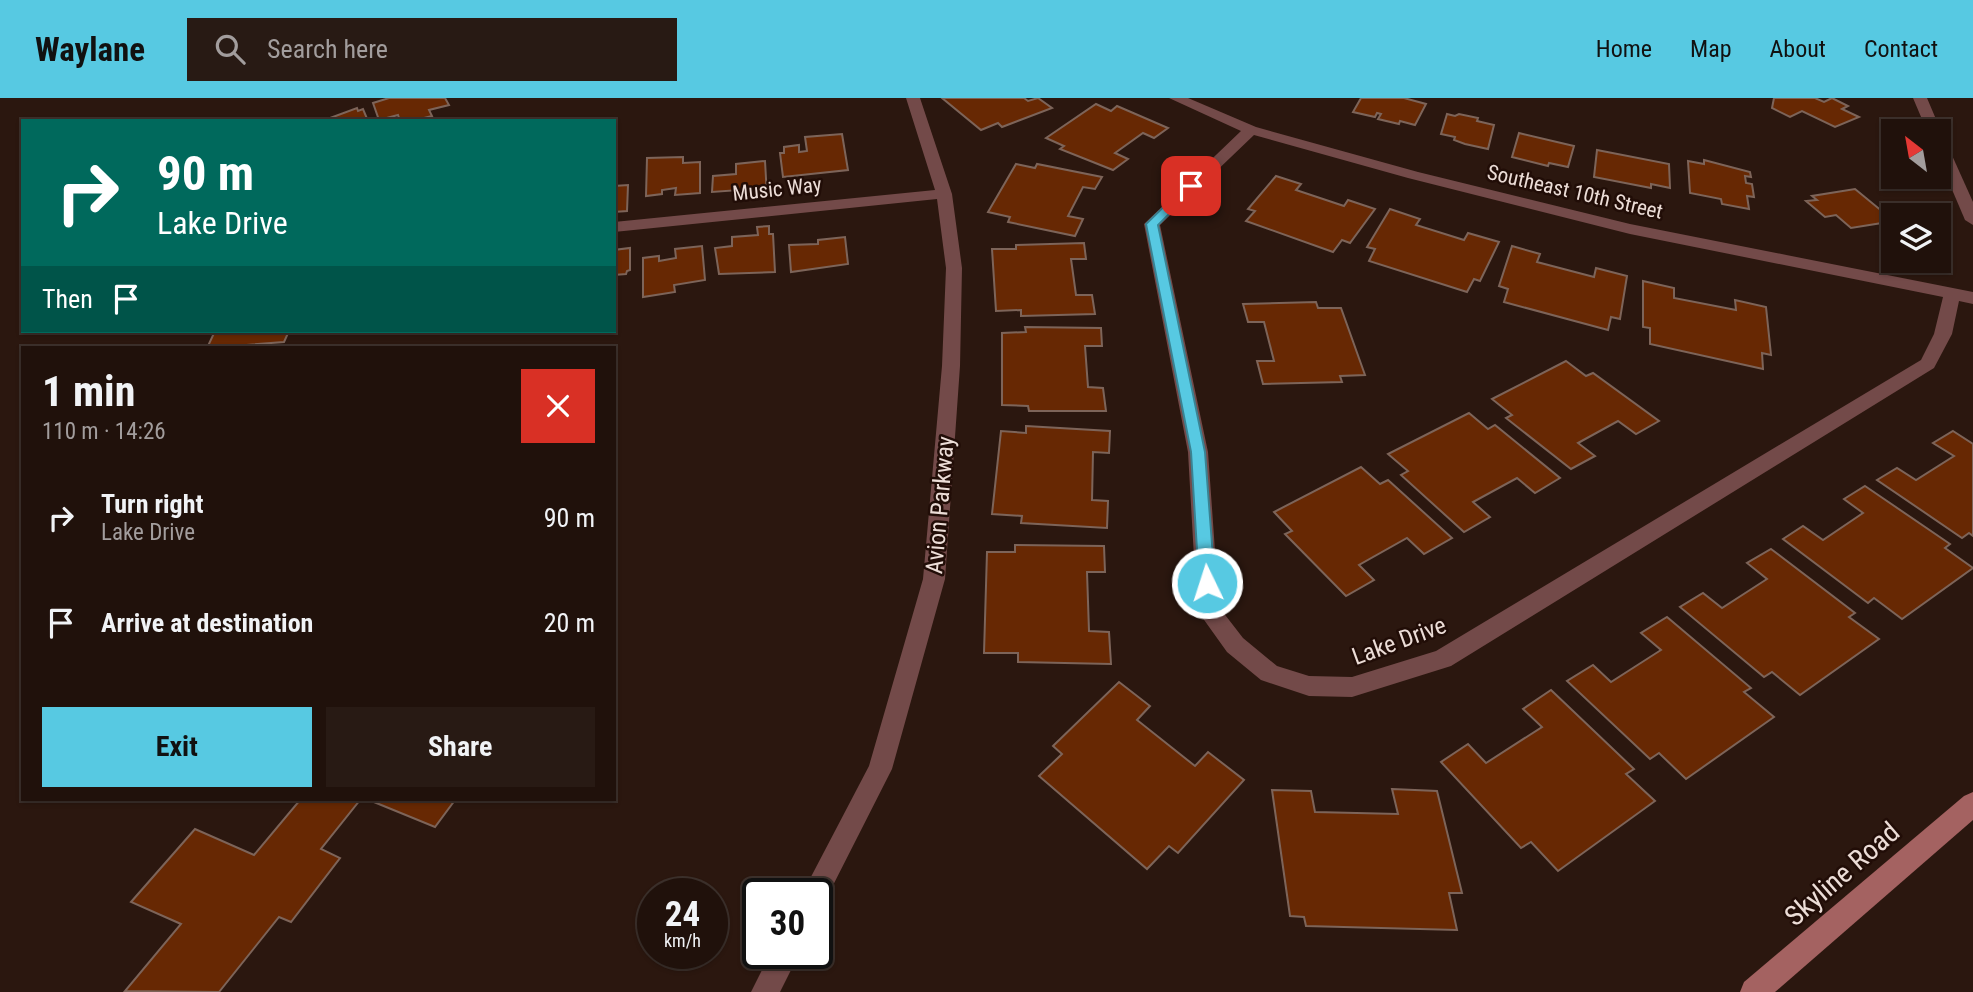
<!DOCTYPE html>
<html lang="en">
<head>
<meta charset="utf-8">
<style>
  :root { --surface:#20110b; --page:#281a14; --text:#f1f3f6; --muted:#a29d9d; --line:#3d312c; --accent:#57c9e2 }
  body { margin:0; font-family:"Roboto Condensed",sans-serif; background:var(--page); color:var(--text); height:100vh; display:flex; flex-direction:column; font-size:26px; white-space:nowrap }
  * { box-sizing:border-box; margin:0 }
  p { font-size:23px; color:var(--muted) }
  .icon { flex:none; width:38px; height:38px; fill:none; stroke:currentColor; stroke-width:2; stroke-linecap:round; stroke-linejoin:round }
  .map { position:relative; flex:1; overflow:hidden }
  .side { position:absolute; left:21px; top:248px; width:595px; height:455px; display:flex; flex-direction:column; background:var(--surface); border-radius:0px; box-shadow:0 2px 5px #0004,0 0 0 2px var(--line) }
  .side>* { flex:none }
  .hud { position:absolute; left:21px; top:21px; width:595px; height:214px; border-radius:0px; box-shadow:0 2px 5px #0004,0 0 0 2px var(--line); background:#00695c; color:#fff; overflow:hidden }
  .needle { width:46px; rotate:329deg }
  .controls { position:absolute; left:1881px; top:21px; display:grid; gap:14px }
  .controls a { display:grid; place-items:center; width:70px; height:70px; border-radius:0px; background:var(--surface); box-shadow:0 2px 5px #0004,0 0 0 2px var(--line); font-size:35px }
  .speed { position:absolute; left:637px; top:780px; display:flex; gap:14px; font-size:35px; font-weight:700; text-align:center }
  .speed>* { display:grid; place-content:center; width:91px; height:91px; border-radius:50%; background:var(--surface); box-shadow:0 2px 5px #0004,0 0 0 2px var(--line); line-height:1 }
  .speed small { font-size:18px; font-weight:400 }
  .speed .limit { border:4px solid #111; border-radius:10px; background:#fff; color:#111 }
  .pin { position:absolute; display:grid; place-items:center; width:60px; height:60px; color:#fff; margin:-30px; border-radius:14px; box-shadow:0 4px 10px #0006 }
  .me { position:absolute; width:77px; margin:-38px; rotate:356deg; stroke-linejoin:round; filter:drop-shadow(0 0 5px #0008) }
  .turn { display:flex; align-items:center; gap:24px; height:147px; padding:0 21px; font-size:32px }
  .turn .icon { width:91px; height:91px; stroke-width:2.5 }
  .turn b { display:block; font-size:49px; line-height:60px }
  .then { display:flex; align-items:center; height:66px; padding:0 21px; background:#0003; gap:14px; font-size:26px }
  .round { display:grid; place-items:center; flex:none; width:74px; height:74px; border-radius:0px; background:var(--page) }
  .head { display:flex; align-items:center; justify-content:space-between; height:119px; padding:0 21px }
  h1 { font-size:42px; font-weight:700; line-height:52px }
  .action { display:flex; gap:14px; margin-top:auto; padding:14px 21px }
  .action a { flex:1; height:80px; border-radius:0px; background:var(--accent); color:#111; font-size:28px; font-weight:700; line-height:80px; text-align:center }
  .action a+a { background:var(--page); color:var(--text) }
  ul { padding:0; list-style:none }
  li { display:flex; align-items:center; gap:21px; height:105px; padding:0 21px }
  li div { flex:1 }
  li b { display:block; font-size:26px }
  li em { font-style:normal }
  header { display:flex; align-items:center; gap:42px; box-sizing:border-box; height:98px; padding:0 35px; background:var(--accent); color:#111 }
  header strong { font-size:33px }
  nav { display:flex; gap:38px; margin-inline-start:auto; font-size:24px }
  .search { width:490px; height:63px; background:var(--page); display:flex; align-items:center; gap:18px; box-sizing:border-box; padding:0 24px; border-radius:0px; color:var(--muted); font-size:26px }
  .map>svg:first-child { display:block }
</style>
</head>
<body>
<header>
<strong>Waylane</strong>
<div class="search"><svg class="icon" aria-label="search" viewBox="0 0 24 24"><circle cx="10" cy="10" r="6"/><path d="M15 15l6 6"/></svg>Search here</div>
<nav><a>Home</a><a>Map</a><a>About</a><a>Contact</a></nav>
</header>
<div class="map">
<svg width="1973" height="894" viewBox="0 0 1973 894">
  <rect width="100%" height="100%" fill="#2b170f"/>
  <g fill="#672803" stroke="#7d6459" stroke-width="2">
    <path d="M389 0H445L449 7 429 12 432 18 412 23H400L398 17 379 22 373 5Z"/>
    <path d="M942 0H1024L1028 3 1038 0 1052 10 1002 29 998 25 981 32Z"/>
    <path d="M1361 0H1404L1426 6 1415 27 1400 23 1399 26 1378 21 1381 16 1377 15 1375 19 1353 14Z"/>
    <path d="M1815 0 1824 4 1832 0 1848 8 1842 11 1859 19 1835 29 1802 13 1790 19 1772 10 1774 0Z"/>
    <path d="M1096 6 1111 13 1117 8 1168 30 1154 40 1143 35 1115 55 1128 61 1113 72 1060 51 1064 48 1046 40Z"/>
    <path d="M357 10 358 13 363 11 368 23H322Z"/>
    <path d="M1447 16 1455 18 1459 16 1478 20 1477 23 1494 27 1488 51 1465 46 1454 42 1455 39 1441 36Z"/>
    <path d="M1519 35 1574 48 1568 69 1549 65 1548 68 1512 59Z"/>
    <path d="M842 36 848 72 783 79 780 55H784V49L799 47V54L807 53 805 39Z"/>
    <path d="M1597 52 1669 66 1670 90 1651 86V90L1594 79Z"/>
    <path d="M683 59V65L700 64V95L675 97 676 90 662 92V96L646 98 647 60Z"/>
    <path d="M1704 62 1750 74 1751 79 1745 78 1746 85 1752 86 1754 99 1747 98 1749 111 1722 106 1721 101 1690 95 1688 63 1704 66Z"/>
    <path d="M765 63 767 98 740 101 739 92 712 94 713 78 736 76V66Z"/>
    <path d="M1016 66 1035 70 1037 66 1102 79 1095 91 1083 89 1068 118 1083 121 1075 138 1008 124 1010 119 988 114Z"/>
    <path d="M1276 78 1301 86 1296 92 1344 108 1348 102 1375 111 1350 145 1342 142 1333 154 1246 123 1255 113 1248 111Z"/>
    <path d="M628 87 627 113 614 114V88Z"/>
    <path d="M1855 91 1894 123 1851 130 1836 117 1825 119 1806 103 1817 102 1812 98Z"/>
    <path d="M1390 111 1420 121 1416 127 1464 142 1468 135 1499 144 1480 183 1474 181 1467 194 1369 163 1375 151 1367 149Z"/>
    <path d="M769 128V136H773L775 174 719 176 715 150 732 148V139L758 137 757 129Z"/>
    <path d="M845 139 848 166 791 174 789 147 818 146V142Z"/>
    <path d="M1084 145 1086 161H1071L1076 197H1092L1095 216 1021 218V212L996 213 992 151H1016V147Z"/>
    <path d="M702 148 705 182 674 187 675 194 643 199V160L659 158V163L676 160 675 151Z"/>
    <path d="M1512 148 1540 156 1537 164 1594 179 1596 170 1627 178 1620 221 1611 219 1608 232 1504 204 1508 191 1499 188Z"/>
    <path d="M630 150V172L627 173 626 176 614 177V152Z"/>
    <path d="M1643 183 1674 190V200L1736 212 1735 202 1766 209 1771 257 1762 255 1763 271 1650 246V230L1643 229Z"/>
    <path d="M1316 204 1318 210H1341L1365 277 1340 278 1342 284 1263 286 1257 263H1274L1264 224H1248L1243 206Z"/>
    <path d="M1025 229 1101 230 1102 248H1085L1088 289 1103 290 1106 313H1029L1028 308 1002 307V235L1026 234Z"/>
    <path d="M215 233H289L284 244 207 250Z"/>
    <path d="M1566 263 1586 278 1593 275 1659 323 1636 336 1618 323 1578 345 1595 358 1571 371 1506 320 1512 317 1492 301Z"/>
    <path d="M1469 315 1488 331 1495 327 1560 380 1535 395 1517 380 1473 404 1490 419 1464 434 1401 377 1408 373 1388 356Z"/>
    <path d="M1026 328 1110 333 1109 355 1093 354 1092 402 1108 403 1107 430 1021 425 1022 418 992 416 1001 333 1026 335Z"/>
    <path d="M1953 333 1973 346V438L1969 435 1962 440 1877 382 1897 370 1916 382 1954 358 1933 345Z"/>
    <path d="M1361 369 1380 386 1388 382 1452 440 1424 456 1407 440 1359 467 1374 482 1346 498 1285 436 1292 433 1274 414Z"/>
    <path d="M1865 388 1950 446 1945 450 1973 470 1902 521 1874 500 1868 505 1783 441 1803 428 1823 442 1863 415 1844 401Z"/>
    <path d="M1015 447 1104 448 1105 474H1087L1089 533 1109 534 1111 566 1018 564V555H984L987 454H1015Z"/>
    <path d="M1771 451 1855 515 1849 519 1879 541 1800 597 1772 574 1764 579 1680 509 1703 495 1722 510 1767 481 1747 465Z"/>
    <path d="M1667 519 1751 590 1744 594 1774 619 1686 681 1659 655 1650 661 1567 583 1593 567 1611 584 1661 552 1641 535Z"/>
    <path d="M1119 584 1150 608 1137 622 1195 668 1208 654 1244 682 1178 755 1169 748 1147 771 1039 678 1062 656 1053 648Z"/>
    <path d="M1551 592 1634 671 1626 676 1655 703 1558 773 1531 744 1521 750 1441 664 1468 646 1486 665 1542 629 1523 611Z"/>
    <path d="M1392 691 1437 693 1462 795H1449L1457 832 1306 828 1304 819 1290 818 1272 692 1311 693 1315 714 1398 716Z"/>
    <path d="M300 702H360L321 751 340 760 291 824 279 819 219 894 125 893 181 826 131 804 195 731 254 757Z"/>
    <path d="M369 702H455L435 729Z"/>
  </g>
  <g fill="none" stroke-linecap="round" stroke-linejoin="round">
    <g fill="#734a49" fill-rule="evenodd">
      <path d="M906 0H920L952 96 962 170 960 268 945 481 892 671 824 805 817 808V796H802L869 668 923 481 942 268 946 170 937 101 614 134V124L935 92Z"/>
      <path d="M1169 0H1188L1256 29 1418 74 1630 126 1973 194V206L1959 203 1952 236 1934 270 1451 568 1352 599 1309 598 1261 582 1227 554 1197 512 1188 354 1144 126 1241 33ZM1254 37 1408 80 1630 136 1943 199 1934 236 1921 262 1436 553 1352 579 1309 578 1277 568 1243 540 1219 509 1208 354 1160 127Z"/>
      <path d="M1913 0H1927L1941 33 1939 36V33H1927Z"/>
      <path d="M1939 40 1946 44 1973 104V127L1965 122 1939 61Z"/>
      <path d="M770 856H799L780 894H751Z"/>
    </g>
    <path fill="#a46261" fill-rule="evenodd" d="M1973 694V722L1775 894H1740L1744 884 1964 698Z"/>
  </g>
  <path fill="#57c9e2" stroke="#398393" stroke-width="2" d="M1187 86 1197 88 1158 127 1205 354 1215 485 1213 490H1201L1199 485 1191 354 1146 126Z"/>
  <g text-anchor="middle" dominant-baseline="central" stroke-width="5" stroke-linejoin="round" paint-order="stroke">
    <g font-size="21" fill="#ecddd7" stroke="#210d07">
      <text transform="translate(777 91) rotate(-6)">Music Way</text>
      <text transform="translate(1575 94) rotate(13)">Southeast 10th Street</text>
    </g>
    <g font-size="24" fill="#ecddd7" stroke="#210d07">
      <text transform="translate(940 407) rotate(-85)">Avion Parkway</text>
      <text transform="translate(1399 543) rotate(-20)">Lake Drive</text>
    </g>
    <g font-size="28" fill="#ecddd7" stroke="#210d07">
      <text transform="translate(1842 776) rotate(-41)">Skyline Road</text>
    </g>
  </g>
</svg>
<div class="controls">
<a><svg class="needle" viewBox="-14 -14 28 28"><path d="M0-13l5 13h-10z" fill="#e53935"/><path d="M0 13l5-13h-10z" fill="#a29d9d"/></svg></a>
<a><svg class="icon" aria-label="layers" viewBox="0 0 24 24"><path d="M12 4l9 5-9 5-9-5zM3 14l9 5 9-5"/></svg></a>
</div>
<div class="speed"><div>24<small>km/h</small></div><div class="limit">30</div></div>
<div class="pin" style="left:1191px;top:88px;background:#d93025"><svg class="icon" aria-label="arrive" viewBox="0 0 24 24"><path d="M6 21V4h12l-3 4 3 4H6"/></svg></div>
<svg class="me" style="left:1207px;top:485px" viewBox="-20 -20 40 40"><circle r="17" fill="#57c9e2" stroke="#fff" stroke-width="3"/><path d="M0-11L8 9 0 5-8 9z" fill="#fff"/></svg>
<div class="hud">
<div class="turn"><svg class="icon" aria-label="right" viewBox="0 0 24 24"><path d="M7 20v-9h11M14 6l5 5-5 5"/></svg><div><b>90 m</b>Lake Drive</div></div>
<div class="then">Then<svg class="icon" aria-label="arrive" viewBox="0 0 24 24"><path d="M6 21V4h12l-3 4 3 4H6"/></svg></div>
</div>
<section class="side">
<div class="head"><div><h1>1 min</h1><p>110 m · 14:26</p></div><a class="round" style="background:#d93025;color:#fff"><svg class="icon" aria-label="close" viewBox="0 0 24 24"><path d="M6 6l12 12M18 6L6 18"/></svg></a></div>
<ul>
<li><svg class="icon" aria-label="right" viewBox="0 0 24 24"><path d="M7 20v-9h11M14 6l5 5-5 5"/></svg><div><b>Turn right</b><p>Lake Drive</p></div><em>90 m</em></li>
<li><svg class="icon" aria-label="arrive" viewBox="0 0 24 24"><path d="M6 21V4h12l-3 4 3 4H6"/></svg><div><b>Arrive at destination</b></div><em>20 m</em></li>
</ul>
<div class="action"><a>Exit</a><a>Share</a></div>
</section>
</div>
</body>
</html>
